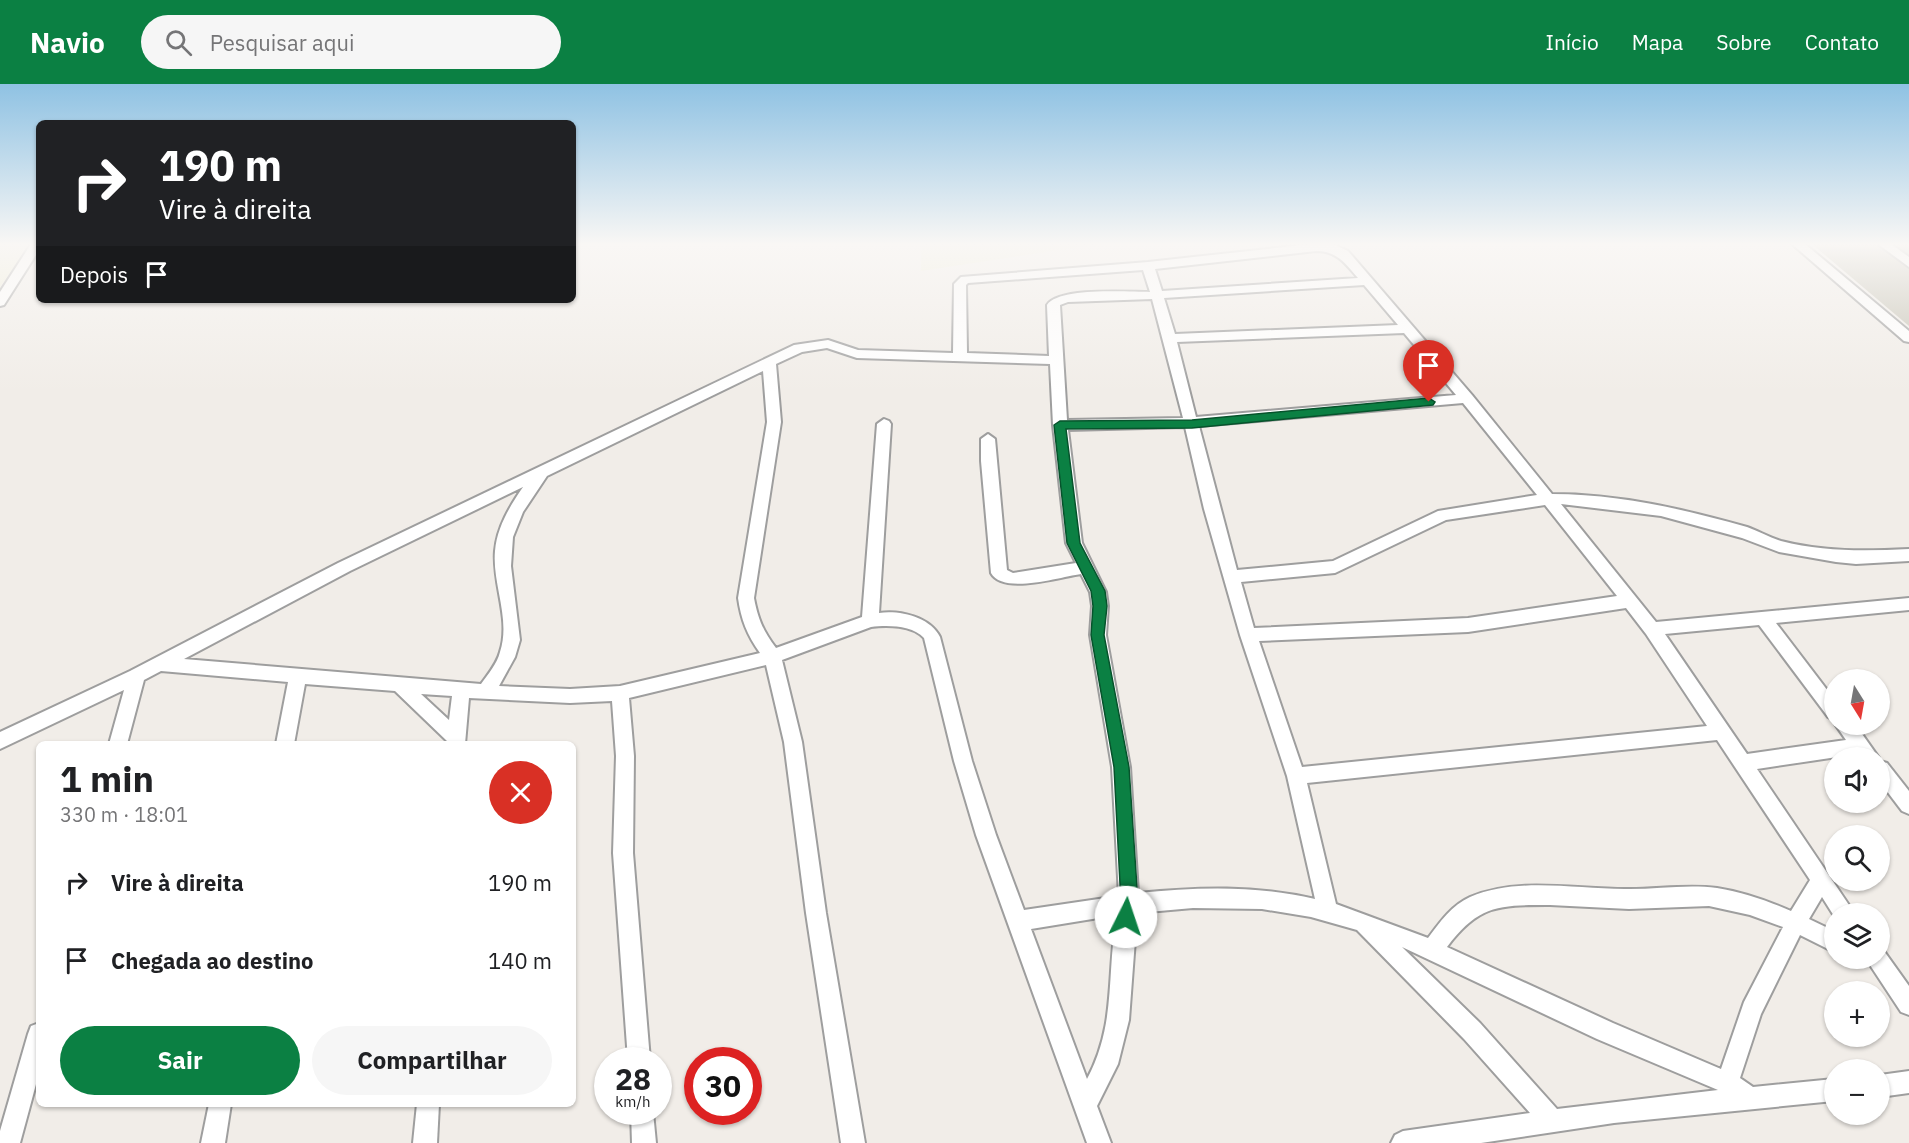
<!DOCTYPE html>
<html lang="pt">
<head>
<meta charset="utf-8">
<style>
  :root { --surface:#fff; --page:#f6f6f6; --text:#202124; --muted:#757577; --accent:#0b8043 }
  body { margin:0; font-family:"IBM Plex Sans",sans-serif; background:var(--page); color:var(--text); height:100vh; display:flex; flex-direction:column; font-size:22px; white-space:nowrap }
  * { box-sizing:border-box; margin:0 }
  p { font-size:20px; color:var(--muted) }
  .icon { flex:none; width:33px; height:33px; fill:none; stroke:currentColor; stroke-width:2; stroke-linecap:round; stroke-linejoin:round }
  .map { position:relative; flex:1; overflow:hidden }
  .sheet { position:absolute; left:36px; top:657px; width:540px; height:366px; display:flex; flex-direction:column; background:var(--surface); border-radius:9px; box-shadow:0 2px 4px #0004 }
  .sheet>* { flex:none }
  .top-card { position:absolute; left:36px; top:36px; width:540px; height:183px; border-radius:9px; box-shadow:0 2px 4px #0004; background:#202124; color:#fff; overflow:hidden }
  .needle { width:39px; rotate:169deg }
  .controls { position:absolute; left:1824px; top:585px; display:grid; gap:12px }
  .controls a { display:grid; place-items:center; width:66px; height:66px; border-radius:50%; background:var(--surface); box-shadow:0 2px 4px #0004; font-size:30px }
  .speed { position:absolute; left:594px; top:963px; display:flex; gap:12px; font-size:30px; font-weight:700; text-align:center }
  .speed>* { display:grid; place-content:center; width:78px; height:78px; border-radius:50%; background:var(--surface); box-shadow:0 2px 4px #0004; line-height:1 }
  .speed small { font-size:15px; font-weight:400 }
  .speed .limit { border:9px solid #d22; background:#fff; color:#111 }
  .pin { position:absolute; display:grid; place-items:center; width:51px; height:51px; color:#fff; margin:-62px -26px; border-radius:50% 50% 50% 0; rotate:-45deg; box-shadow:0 0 6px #0007 }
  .pin .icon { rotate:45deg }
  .me { position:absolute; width:66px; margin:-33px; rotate:4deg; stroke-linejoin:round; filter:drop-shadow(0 0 4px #0008) }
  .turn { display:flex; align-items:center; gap:21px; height:126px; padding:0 24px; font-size:27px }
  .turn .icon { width:78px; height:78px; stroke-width:2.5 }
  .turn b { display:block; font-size:42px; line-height:51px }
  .then { display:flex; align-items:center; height:57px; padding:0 24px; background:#0003; gap:12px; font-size:22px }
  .round { display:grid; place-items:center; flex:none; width:63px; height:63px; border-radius:32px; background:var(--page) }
  .headline { display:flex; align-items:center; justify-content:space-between; height:102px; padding:0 24px }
  h1 { font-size:36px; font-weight:800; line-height:45px }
  .button { display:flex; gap:12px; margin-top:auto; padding:12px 24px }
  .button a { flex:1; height:69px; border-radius:36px; background:var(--accent); color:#fff; font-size:24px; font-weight:800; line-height:69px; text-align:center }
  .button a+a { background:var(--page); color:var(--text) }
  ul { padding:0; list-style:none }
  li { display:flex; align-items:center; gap:18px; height:78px; padding:0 24px }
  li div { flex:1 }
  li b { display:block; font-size:22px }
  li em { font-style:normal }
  header { display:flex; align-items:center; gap:36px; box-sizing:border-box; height:84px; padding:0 30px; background:var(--accent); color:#fff }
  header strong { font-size:28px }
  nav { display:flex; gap:33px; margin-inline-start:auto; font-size:21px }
  .search { width:420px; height:54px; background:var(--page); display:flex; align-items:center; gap:15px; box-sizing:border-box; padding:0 21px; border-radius:33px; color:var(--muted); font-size:22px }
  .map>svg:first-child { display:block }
</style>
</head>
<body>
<header>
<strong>Navio</strong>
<div class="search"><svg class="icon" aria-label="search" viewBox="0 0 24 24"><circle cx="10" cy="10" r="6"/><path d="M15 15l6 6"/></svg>Pesquisar aqui</div>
<nav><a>Início</a><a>Mapa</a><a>Sobre</a><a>Contato</a></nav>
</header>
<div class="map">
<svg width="1909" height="1059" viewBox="0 0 1909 1059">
  <rect width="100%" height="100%" fill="#f1ede8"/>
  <path fill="#c5c2b4" d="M1812 160H1909V242Z"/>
  <g fill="#eeecd5">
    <path d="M0 160H31L0 203Z"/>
    <path d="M921 160H1098L921 187Z"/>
  </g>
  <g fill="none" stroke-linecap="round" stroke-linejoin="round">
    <g stroke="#9e9e9e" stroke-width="4">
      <g id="street">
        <path d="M31 160H39V166L4 221 0 222V208Z"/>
        <path d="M1312 160H1333L1348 167 1472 311 1552 410C1619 410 1683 425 1747 443 1758 447 1769 453 1781 457 1823 468 1866 467 1909 465V477L1856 480 1836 478 1779 468 1742 454 1661 432 1561 420 1656 538 1909 514V526L1776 539 1834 615V636L1828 633 1759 541 1665 550 1747 670 1846 656 1835 640H1855L1879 674H1859L1857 670 1757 685 1855 830H1834V832L1822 813 1809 835 1834 847V868L1800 851 1761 930 1740 994 1753 1003 1834 995V1017L1614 1039 1481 1059H1391L1395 1051 1403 1047 1530 1029 1464 955 1357 846 1311 833 1262 825 1193 824 1137 829 1129 936 1118 980 1097 1022 1111 1059H1087L976 751 954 677 924 554C912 541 887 541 871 543L782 576 802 658 826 829 865 1059H841L806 829 784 658 766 581 629 614 634 672 633 769 650 976H628L613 769 616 672 612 617 570 619 469 614 465 660H447V657L395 607 305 600 294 660H276L288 598 161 587 144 596 127 660H109L124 606 0 665V648L130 587 338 479 794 261 828 256 858 266 953 269 954 200 961 193 1148 178ZM1316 167C1337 167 1345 179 1358 194L1162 207 1155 185ZM1143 186 1150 208C1128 208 1059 203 1047 221L1049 272 967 269 966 201 968 199ZM1364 201 1398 241 1175 250 1164 214ZM1152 215 1183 334 1067 336 1060 221 1068 218ZM1404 249 1456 311 1196 333 1177 258ZM827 264 857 274 1050 280 1053 341 1066 459 1076 479 1013 489 1007 486 995 355 988 350 981 355V377L991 489C1003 511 1060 493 1081 490L1090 508 1092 522 1090 551 1112 683 1119 812 1024 826 996 751 972 677 940 553C930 533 900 526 879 529L891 340 889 337 884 335 877 340 862 533 776 564C763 547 758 535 754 514L781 338 776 280 802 268ZM763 287 767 338 738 514C741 535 747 551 760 569L620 602 570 605 499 602 515 573 520 556 511 482 513 453 523 428 547 392ZM1463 319 1537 411 1438 427 1333 477 1237 486 1199 342ZM1185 343 1204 425 1240 551 1287 692 1315 815C1257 801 1197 803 1138 809L1130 683 1106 551 1108 522 1106 508 1082 459 1068 346ZM523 403C510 422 497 443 495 467 492 500 511 535 500 568 497 580 488 590 481 600L184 575 350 487ZM1545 421 1617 512 1468 534 1254 544 1241 498 1335 489 1446 436ZM1626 524 1646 550 1707 642 1302 683 1259 557 1468 548ZM421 610 452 612 449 636ZM1717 656 1810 796 1791 827C1768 817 1743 808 1717 804 1688 800 1659 805 1630 805 1578 806 1520 792 1470 813 1452 821 1440 838 1428 854L1336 820 1307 699ZM1550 821 1629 825 1709 822 1750 831 1783 843 1744 918 1721 985 1613 939 1447 863C1479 820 1500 821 1550 821ZM1117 831C1106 890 1117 939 1087 995L1031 845ZM1402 863 1597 955 1718 1006 1557 1025 1480 939Z"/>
        <path d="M1792 160H1805L1909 247V258L1904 257Z"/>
        <path d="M1878 160H1891L1909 173V183Z"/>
        <path d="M1880 677 1887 679 1909 707V730L1902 727 1880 698Z"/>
        <path d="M1880 865 1884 867 1909 902V931L1901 928 1870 881 1867 874H1880Z"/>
        <path d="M39 939V989L20 1059H0V1047L28 950 31 942Z"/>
        <path d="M1909 987V1009L1880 1013V991Z"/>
        <path d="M209 1020H231L225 1059H201Z"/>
        <path d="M417 1020H439L437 1059H413Z"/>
        <path d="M631 1028H653L656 1059H632Z"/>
      </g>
    </g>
    <use href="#street" fill="#fff" fill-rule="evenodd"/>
  </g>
  <linearGradient id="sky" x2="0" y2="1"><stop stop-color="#8fc2e3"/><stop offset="0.52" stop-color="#f9f7f5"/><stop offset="1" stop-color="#f9f7f5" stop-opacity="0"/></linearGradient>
  <rect width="1909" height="308" fill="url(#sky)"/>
  <path fill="#0b8043" stroke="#07532c" stroke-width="1.5" d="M1429 314 1435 318 1433 321 1192 344 1066 345 1080 459 1105 507 1107 522 1104 551 1129 683 1138 819 1132 839 1126 841 1121 839 1118 833 1121 819 1114 683 1091 551 1093 522 1091 507 1067 459 1054 341 1060 337 1192 336Z"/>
</svg>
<div class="controls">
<a><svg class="needle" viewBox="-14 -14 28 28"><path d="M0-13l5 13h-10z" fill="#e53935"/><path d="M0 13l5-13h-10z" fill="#757577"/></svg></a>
<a><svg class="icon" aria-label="sound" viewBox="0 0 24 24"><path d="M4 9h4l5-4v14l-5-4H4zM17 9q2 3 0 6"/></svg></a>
<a><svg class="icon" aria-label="search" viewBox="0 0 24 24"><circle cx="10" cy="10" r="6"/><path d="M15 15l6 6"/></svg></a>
<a><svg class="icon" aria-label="layers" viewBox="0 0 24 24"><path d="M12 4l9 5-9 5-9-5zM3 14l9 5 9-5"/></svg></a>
<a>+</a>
<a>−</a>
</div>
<div class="speed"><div>28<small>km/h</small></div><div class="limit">30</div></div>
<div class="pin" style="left:1429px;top:318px;background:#d93025"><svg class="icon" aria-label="arrive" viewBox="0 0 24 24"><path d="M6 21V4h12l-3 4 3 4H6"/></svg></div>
<svg class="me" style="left:1126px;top:833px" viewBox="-20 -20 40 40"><circle r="19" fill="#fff"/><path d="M0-13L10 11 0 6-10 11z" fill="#0b8043"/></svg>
<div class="top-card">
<div class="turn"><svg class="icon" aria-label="right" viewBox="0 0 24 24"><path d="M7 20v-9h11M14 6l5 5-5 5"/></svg><div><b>190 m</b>Vire à direita</div></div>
<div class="then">Depois<svg class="icon" aria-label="arrive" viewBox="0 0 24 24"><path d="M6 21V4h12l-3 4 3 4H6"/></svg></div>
</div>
<section class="sheet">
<div class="headline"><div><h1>1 min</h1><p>330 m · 18:01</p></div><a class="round" style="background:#d93025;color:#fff"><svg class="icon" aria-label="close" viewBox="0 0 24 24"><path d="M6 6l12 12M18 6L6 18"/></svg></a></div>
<ul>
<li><svg class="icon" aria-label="right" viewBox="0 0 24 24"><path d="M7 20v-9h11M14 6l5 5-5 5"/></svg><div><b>Vire à direita</b></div><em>190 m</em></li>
<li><svg class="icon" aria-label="arrive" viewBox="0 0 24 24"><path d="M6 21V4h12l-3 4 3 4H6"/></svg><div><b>Chegada ao destino</b></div><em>140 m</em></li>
</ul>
<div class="button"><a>Sair</a><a>Compartilhar</a></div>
</section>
</div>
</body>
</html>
